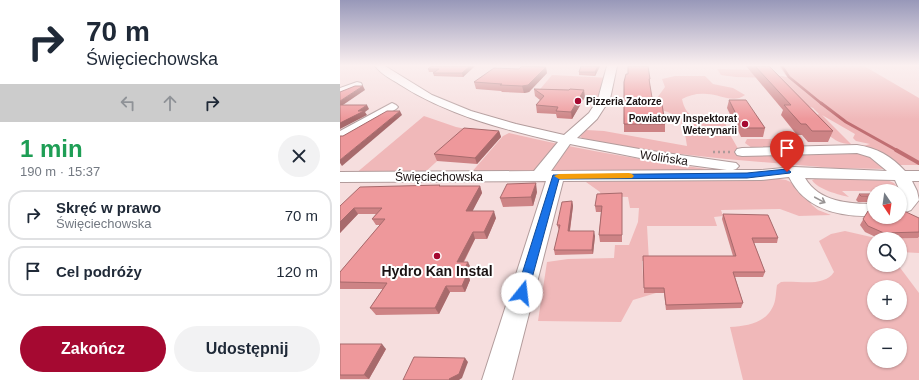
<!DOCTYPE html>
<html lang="pl">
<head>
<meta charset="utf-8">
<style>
  :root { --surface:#fff; --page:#f2f2f3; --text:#1f2937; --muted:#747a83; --line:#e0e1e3; --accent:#a50931 }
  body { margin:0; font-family:Arial,sans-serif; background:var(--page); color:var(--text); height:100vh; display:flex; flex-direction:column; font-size:15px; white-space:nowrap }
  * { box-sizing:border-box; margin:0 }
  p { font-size:13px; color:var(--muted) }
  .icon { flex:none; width:22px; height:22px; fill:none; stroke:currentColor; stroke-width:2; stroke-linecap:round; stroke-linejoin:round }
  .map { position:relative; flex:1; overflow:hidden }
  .sheet { display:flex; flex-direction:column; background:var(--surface); width:340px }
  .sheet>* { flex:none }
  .hud { background:#fff; color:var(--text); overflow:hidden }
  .needle { width:26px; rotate:167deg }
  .buttons { position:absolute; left:527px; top:184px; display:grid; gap:8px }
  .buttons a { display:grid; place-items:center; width:40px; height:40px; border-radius:50%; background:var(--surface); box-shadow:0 1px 3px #0004; font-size:20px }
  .pin { position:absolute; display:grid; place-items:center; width:34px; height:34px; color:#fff; margin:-41px -17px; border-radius:50% 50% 50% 0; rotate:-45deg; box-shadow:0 0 4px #0007 }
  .pin .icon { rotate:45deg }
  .me { position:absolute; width:44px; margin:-22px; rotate:16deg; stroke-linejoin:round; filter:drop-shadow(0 0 3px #0008) }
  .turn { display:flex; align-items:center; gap:14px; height:84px; padding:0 20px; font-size:18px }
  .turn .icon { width:52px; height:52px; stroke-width:2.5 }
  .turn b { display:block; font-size:28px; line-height:34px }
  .lanes { display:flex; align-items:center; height:38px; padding:0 20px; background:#0003; justify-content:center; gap:20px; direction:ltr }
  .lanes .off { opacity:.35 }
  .round { display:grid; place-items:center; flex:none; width:42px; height:42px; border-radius:21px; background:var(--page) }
  .headline { display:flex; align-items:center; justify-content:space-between; height:68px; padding:0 20px }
  h1 { font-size:24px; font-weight:600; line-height:30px; color:#1e9e55 }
  .action { display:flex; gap:8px; margin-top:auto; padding:8px 20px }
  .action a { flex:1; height:46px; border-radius:24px; background:var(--accent); color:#fff; font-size:16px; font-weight:600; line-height:46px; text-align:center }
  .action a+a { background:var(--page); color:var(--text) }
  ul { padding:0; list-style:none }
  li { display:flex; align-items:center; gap:12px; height:50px; margin:0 8px 6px; padding:0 12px; border:2px solid var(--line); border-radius:16px }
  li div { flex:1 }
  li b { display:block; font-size:15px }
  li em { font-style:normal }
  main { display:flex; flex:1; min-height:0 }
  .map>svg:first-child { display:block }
</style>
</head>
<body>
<main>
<section class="sheet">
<div class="hud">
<div class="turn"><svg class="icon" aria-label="right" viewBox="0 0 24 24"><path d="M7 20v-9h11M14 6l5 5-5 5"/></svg><div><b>70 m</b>Święciechowska</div></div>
<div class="lanes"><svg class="icon off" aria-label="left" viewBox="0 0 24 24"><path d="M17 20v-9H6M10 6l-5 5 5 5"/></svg><svg class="icon off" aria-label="ahead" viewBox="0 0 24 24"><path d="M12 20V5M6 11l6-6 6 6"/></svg><svg class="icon" aria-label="right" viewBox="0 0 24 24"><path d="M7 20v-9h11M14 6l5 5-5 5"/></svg></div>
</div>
<div class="headline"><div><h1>1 min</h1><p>190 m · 15:37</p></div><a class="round"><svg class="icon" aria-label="close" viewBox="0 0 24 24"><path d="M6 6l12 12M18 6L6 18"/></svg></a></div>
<ul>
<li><svg class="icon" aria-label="right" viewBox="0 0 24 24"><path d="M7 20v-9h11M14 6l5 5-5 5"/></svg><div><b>Skręć w prawo</b><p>Święciechowska</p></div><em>70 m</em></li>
<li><svg class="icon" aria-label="arrive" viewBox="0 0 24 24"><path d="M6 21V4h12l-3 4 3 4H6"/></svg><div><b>Cel podróży</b></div><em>120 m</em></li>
</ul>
<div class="action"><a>Zakończ</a><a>Udostępnij</a></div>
</section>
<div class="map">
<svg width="579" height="380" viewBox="0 0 579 380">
  <rect width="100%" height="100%" fill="#f6dede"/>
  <g fill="#f0b8b9" fill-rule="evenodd">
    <path d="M439 66H524L579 98V165H558L516 148 530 144 516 141 513 138 515 134 482 115 511 144C494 145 483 129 471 118L479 114 473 108 465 105 429 78 396 77 381 75 377 69 422 70 435 75 447 77Z"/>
    <path d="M212 75 270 78 265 98 196 94Z"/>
    <path d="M335 76H365L373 84 393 88 405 95C393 104 380 94 367 94 357 93 350 95 342 99 347 123 363 118 383 118L389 133 400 152 490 151 530 154 547 169 494 168 386 159 286 148 242 138 240 136 246 130 264 131 347 146C346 139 344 125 339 119 329 107 295 107 280 105L281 98H317L325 87 322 79Z"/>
    <path d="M84 116 116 127 131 130 83 174H15Z"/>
    <path d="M169 133C245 151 320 163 397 173L130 174 163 136Z"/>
    <path d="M444 136 451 145 446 148H412L405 143 407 139H431Z"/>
    <path d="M249 178H432L446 180 455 184 472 205 478 210 491 215 459 216 440 209 381 210 383 216 374 217 377 226H307L309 261H302L304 293H316L293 300 281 322 198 321 207 262 228 259 274 258 275 245H289L298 222 299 208H290L288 197 261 196 260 192 246 182Z"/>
    <path d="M475 179 547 180 554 183 557 187 553 191H534V195L530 191H502L509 197C499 195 477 189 472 180Z"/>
    <path d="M505 231 540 239H534V265H558L579 293V380H403L390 327C408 326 427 323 434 304 436 299 436 291 437 285L441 282C457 280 484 288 494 272L479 241 491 234ZM534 287H560V313H534ZM534 335H560V361H534Z"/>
    <path d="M579 238V253L560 252V239H542Z"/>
  </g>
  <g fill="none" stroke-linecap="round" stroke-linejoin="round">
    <path stroke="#c06f73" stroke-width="2.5" d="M442 66 449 77 482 104"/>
    <path stroke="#c06f73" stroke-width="3" d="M481 103 506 122 558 151"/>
    <path stroke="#c06f73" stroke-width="4" d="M556 150 579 163"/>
    <g stroke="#b29c9c" stroke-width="2">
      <g id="minor">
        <path d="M35 66H45L92 95 131 111 176 124 224 135 249 113 258 99 267 66H277L270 99 257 119 237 138 305 150 396 163 399 166 396 169 393 170H421L454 167 547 171 530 157 517 153 402 156 397 155 395 152 397 149 402 148 517 145C537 148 551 156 565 171H579V181H572L577 191 579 200 571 210 560 214V191L555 180 465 178C479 202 509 204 534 204V216C500 217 465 210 449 177L421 180 223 181 172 380H142L206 181 0 182V172L194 171 218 142C162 129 107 115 59 84 51 79 41 74 35 66ZM230 144 305 159 387 170 211 171Z"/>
        <path d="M17 82 21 83 22 85 21 87 0 95V88Z"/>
        <path d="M52 103 56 105 58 107 56 109 5 139 0 140V131Z"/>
      </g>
    </g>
    <path stroke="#ad9a9a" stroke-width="2.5" stroke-dasharray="2 3" stroke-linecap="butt" d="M373 152H392"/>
    <use href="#minor" fill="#fff" fill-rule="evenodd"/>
  </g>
  <g fill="#cd8385">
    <path d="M92 66H135L123 77 94 76 93 73 94 72H89L88 69Z"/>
    <path d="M260 66 255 76 239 75V72Z"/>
    <path d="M406 66H429L493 131 488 142H468L462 135H457L441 115 443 110Z"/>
    <path d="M207 73 189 92 184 93 162 92 161 91 136 89 134 82Z"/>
    <path d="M310 79V86L313 104 325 124V132H284V82Z"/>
    <path d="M194 89 229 90 245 97 232 119 217 118 216 114 197 113 196 105 200 100 195 96Z"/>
    <path d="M389 100 425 128 423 137H401L387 108Z"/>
    <path d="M159 131 161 137 137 164 97 161 94 154Z"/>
    <path d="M100 186H140L142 193 132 211 156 218 147 239H135L124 262 131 268 128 275 130 280 125 292H110L99 314 36 315 30 308 43 289H0V272L40 225H36L32 219 36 214H18L0 233V206Z"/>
    <path d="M197 192 193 206 163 207 160 198Z"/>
    <path d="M282 193V242H260L259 235 261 212H256L255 206Z"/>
    <path d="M519 194H534V202H518L516 200Z"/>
    <path d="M232 201 233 206 230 231 255 236 253 254 215 255 214 250 219 230 217 225Z"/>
    <path d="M528 211 579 218V237L578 238 540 239 525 232 520 225Z"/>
    <path d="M383 214 438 238 437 243H414L425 272 423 277H395L403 303 401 308 326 310 324 293H304L303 256H393L382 219Z"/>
    <path d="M0 344 46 349 29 379H0Z"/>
  </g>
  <g fill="#a76a6c">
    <path d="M130 66H135L123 77 122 73Z"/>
    <path d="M258 66H260L255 76V72Z"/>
    <path d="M206 67 207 73 189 92 184 93 182 86Z"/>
    <path d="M23 86 25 90 0 107V101Z"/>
    <path d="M244 90 245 97 232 119 231 112Z"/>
    <path d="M27 105 29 109 25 112 27 115 0 129V123Z"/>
    <path d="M60 111 62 115 2 166 0 163V160Z"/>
    <path d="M159 131 161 137 137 164 135 158Z"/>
    <path d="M196 183 197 192 193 206 191 197Z"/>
    <path d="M140 186 142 193 129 218 126 211Z"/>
    <path d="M232 201 233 206 229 236 228 231Z"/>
    <path d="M14 208 18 214 0 233V222Z"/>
    <path d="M154 211 156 218 147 239 144 232Z"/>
    <path d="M254 231 255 236 253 254 252 250Z"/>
    <path d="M133 232 135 239 120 268 117 262Z"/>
    <path d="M128 262 131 268 128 275 130 280 125 292 122 286V274Z"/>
    <path d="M106 286 110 292 99 314 95 308Z"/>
    <path d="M42 344 46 349 29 379 24 375Z"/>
    <path d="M125 358 128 362 122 378 119 380H110L109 379Z"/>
  </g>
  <g fill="#ee989b" stroke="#a76a6c">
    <path d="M92 66H130L122 73H93L99 69H88Z"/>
    <path d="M182 66 206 67 188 85 182 86 160 85 162 84 134 82 154 68 179 69Z"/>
    <path d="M241 66H258L255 72H239Z"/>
    <path d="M288 66H308L310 79H309L313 104H322L325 124H284V82L286 74H288Z"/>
    <path d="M415 66H429L493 131H472L466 124H461L444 105H451Z"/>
    <path d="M15 86H23L0 101V92Z"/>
    <path d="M194 89 229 90 230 89 244 90 231 112 216 111 218 107 196 105 204 96Z"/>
    <path d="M389 100H406L425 128H403Z"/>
    <path d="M0 105H27L18 111H24L0 123Z"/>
    <path d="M47 111H60L0 160V136H3Z"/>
    <path d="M124 128 159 131 135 158 94 154Z"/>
    <path d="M196 183 191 197 160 198 167 184Z"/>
    <path d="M100 185 99 186H140L126 211H154L144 232H133L117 262H128L122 274H127L122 286H106L95 308H30L47 283 0 282V272L45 219H32L42 208H14L0 222V206L20 187Z"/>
    <path d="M282 193V235H259L262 206H255L257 194Z"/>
    <path d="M519 194H534V196H521Z"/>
    <path d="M232 201 228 231H254L252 250H214L220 225H217L222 202Z"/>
    <path d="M528 211H534V217H560V211H564L579 218V232L544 233 528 226 523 219Z"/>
    <path d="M383 214 428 215 438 238H412L425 272H393L403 303 326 305 324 288H304L303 256H396Z"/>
    <path d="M0 344H42L24 375H0Z"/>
    <path d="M74 357 125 358 119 374 109 379 110 380H63Z"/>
  </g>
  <defs><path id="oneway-shaft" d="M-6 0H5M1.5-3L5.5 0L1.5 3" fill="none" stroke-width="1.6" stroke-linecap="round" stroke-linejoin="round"/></defs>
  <use stroke="#989494" href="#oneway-shaft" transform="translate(480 200) rotate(28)"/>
  <linearGradient id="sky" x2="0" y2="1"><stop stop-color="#9898b9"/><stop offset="0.55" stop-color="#fbf0f0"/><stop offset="1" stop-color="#fbf0f0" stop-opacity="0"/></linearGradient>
  <rect width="579" height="119" fill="url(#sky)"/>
  <path fill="#1a73e8" stroke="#114b97" d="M447 169 451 172 450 173 407 178 219 179 188 293 186 296 182 298 177 296 176 293 213 175 407 173Z"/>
  <path fill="#f59e0b" d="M289 173 292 174 294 176 292 178 219 179 214 176 219 174Z"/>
  <g fill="#a50931" stroke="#fff" stroke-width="1.5">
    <circle cx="238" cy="101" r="4"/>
    <circle cx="405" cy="124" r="4"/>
    <circle cx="97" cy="256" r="4"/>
  </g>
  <g text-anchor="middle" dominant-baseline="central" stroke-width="4" stroke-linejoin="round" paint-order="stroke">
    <g font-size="10" font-weight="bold" fill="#1a1212" stroke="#fff" text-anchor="start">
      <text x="246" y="101">Pizzeria Zatorze</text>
      <text x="397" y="118" text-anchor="end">Powiatowy Inspektorat<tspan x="397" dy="12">Weterynarii</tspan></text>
    </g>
    <g font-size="12" fill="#1a1212" stroke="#fff">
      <text transform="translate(324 158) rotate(8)">Wolińska</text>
      <text x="99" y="177">Święciechowska</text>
    </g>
    <g font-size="14" font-weight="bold" fill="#1a1212" stroke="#fff">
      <text x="97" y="271">Hydro Kan Instal</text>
    </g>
  </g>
</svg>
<div class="buttons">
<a><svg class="needle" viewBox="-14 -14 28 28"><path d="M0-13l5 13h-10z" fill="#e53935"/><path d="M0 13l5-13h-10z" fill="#747a83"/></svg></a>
<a><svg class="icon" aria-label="search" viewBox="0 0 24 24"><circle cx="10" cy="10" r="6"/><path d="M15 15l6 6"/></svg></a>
<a>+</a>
<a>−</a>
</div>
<div class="pin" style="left:447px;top:172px;background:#d93025"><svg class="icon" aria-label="arrive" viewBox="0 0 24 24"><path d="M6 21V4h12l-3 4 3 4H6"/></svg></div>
<svg class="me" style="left:182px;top:293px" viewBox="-20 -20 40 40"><circle r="19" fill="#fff"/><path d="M0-13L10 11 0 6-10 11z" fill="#1a73e8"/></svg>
</div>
</main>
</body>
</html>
